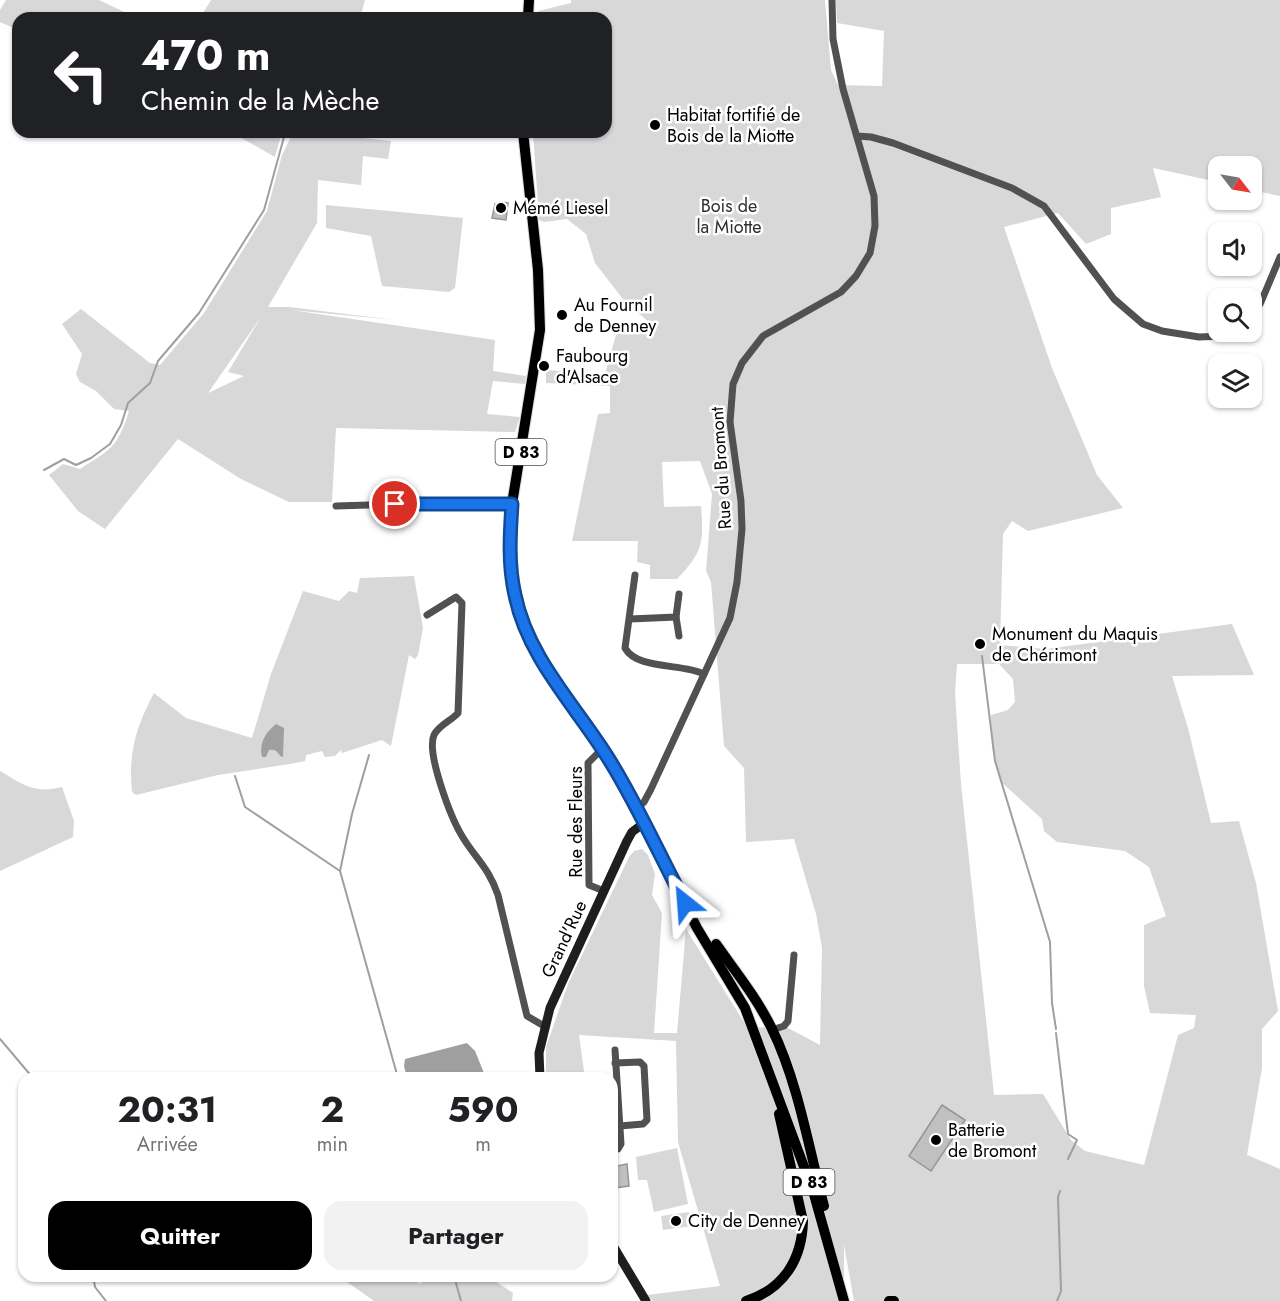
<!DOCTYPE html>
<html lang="fr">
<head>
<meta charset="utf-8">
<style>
  :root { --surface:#fff; --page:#f2f2f2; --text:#202124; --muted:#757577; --accent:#000 }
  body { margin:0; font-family:Jost,sans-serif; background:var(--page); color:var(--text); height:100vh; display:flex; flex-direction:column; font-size:22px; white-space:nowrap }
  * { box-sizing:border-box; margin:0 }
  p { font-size:20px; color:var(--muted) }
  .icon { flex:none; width:33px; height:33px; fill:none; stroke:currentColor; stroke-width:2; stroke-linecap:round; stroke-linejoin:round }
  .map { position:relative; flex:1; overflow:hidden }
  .details { position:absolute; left:18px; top:1072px; width:600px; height:210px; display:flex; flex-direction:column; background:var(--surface); border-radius:18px; box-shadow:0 2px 4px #0004 }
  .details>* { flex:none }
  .guide { position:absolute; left:12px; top:12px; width:600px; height:126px; border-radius:18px; box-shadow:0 2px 4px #0004; background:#202124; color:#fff; overflow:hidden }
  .needle { width:39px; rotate:121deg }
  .tools { position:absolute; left:1208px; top:156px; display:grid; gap:12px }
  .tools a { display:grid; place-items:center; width:54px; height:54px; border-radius:12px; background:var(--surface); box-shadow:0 2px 4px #0004; font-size:30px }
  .pin { position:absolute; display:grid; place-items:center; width:51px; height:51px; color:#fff; margin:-26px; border:3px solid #fff; border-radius:50%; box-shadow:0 2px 6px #0007 }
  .me { position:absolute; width:66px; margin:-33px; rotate:332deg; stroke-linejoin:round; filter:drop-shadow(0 0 4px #0008) }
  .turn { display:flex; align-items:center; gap:21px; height:126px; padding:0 30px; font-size:27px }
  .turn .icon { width:78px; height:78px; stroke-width:2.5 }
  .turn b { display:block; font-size:42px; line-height:51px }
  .eta { display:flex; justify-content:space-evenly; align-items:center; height:102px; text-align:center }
  .eta b { font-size:36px; font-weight:700; line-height:42px }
  .cta { display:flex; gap:12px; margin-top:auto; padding:12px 30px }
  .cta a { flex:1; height:69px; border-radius:18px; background:var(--accent); color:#fff; font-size:24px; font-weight:700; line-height:69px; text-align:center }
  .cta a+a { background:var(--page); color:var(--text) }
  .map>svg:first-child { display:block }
</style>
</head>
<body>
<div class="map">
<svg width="1280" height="1301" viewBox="0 0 1280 1301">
  <rect width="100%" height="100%" fill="#fff"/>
  <g fill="#d8d8d8" fill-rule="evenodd">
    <path d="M6 0H99L137 18H18V30L0 22V10Z"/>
    <path d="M211 0H365L360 18H273L272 14 255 15 254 18H200Z"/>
    <path d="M571 0H825L831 70 838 85 882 86 884 31 837 23 836 0H1280V196L1251 190V166H1218V182L1153 168 1161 197 1111 208V234L1086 244 1058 213 1004 227 1052 368 1097 475 1123 508 1028 531 1012 521 1003 534 1000 645 1046 649 1232 624 1254 675 1172 676 1188 728 1211 823 1239 821 1256 883 1278 1011 1262 1029V1068L1247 1155 1280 1169V1301H854L844 1245V1301H653L647 1295 720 1286 678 1142 676 1041 579 1035 585 1078H546V1047L568 984 629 857 634 851 642 849 648 855 655 874 652 895 662 913 654 1033H677L686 929 747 1027 788 1028 820 1045 822 948 816 914 794 839 746 842 744 768 724 746 711 582 706 571 712 494 700 461 662 462 664 507 701 506C704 542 703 552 677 579H650V565L637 562 638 541H572L598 414 610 413V386L546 383V370L605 374 617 331 635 333 649 322 626 303 595 263 586 234 567 219 544 222 539 220 533 132H606V18H538V11L571 3ZM957 664H999L1013 679 1015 702 1008 710 991 715 992 748 1000 781 1042 819 1044 831 1057 842 1125 851 1149 867 1166 916 1144 925V986L1150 1013 1196 1015 1194 1028 1178 1035 1144 1165 1085 1151 1071 1140 1043 1094 994 1095 961 784 955 693Z"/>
    <path d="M231 132H282L275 157Z"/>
    <path d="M289 132H364L363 138 391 141 388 159 363 156 361 185 318 180 317 223 268 307H289L395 320 291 310 495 340 493 371 526 376 525 384 493 381 487 414 520 417 515 432 336 428 332 502H289L241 479 178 439 105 529 78 511 49 475 63 464 80 469C110 450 118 447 129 411L114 409 96 391 80 382 76 374 82 354 62 324 81 309 150 363 160 365 204 313 267 211 282 155 290 139ZM261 317 228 372 244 376 208 393Z"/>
    <path d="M326 205 463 218 455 288 449 292 382 286 371 236 326 228Z"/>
    <path d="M414 576 423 628 418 655 415 659 409 655 391 746 382 740 342 753 341 750 335 756 325 757 322 751 306 755 305 761 296 763 218 775 136 795 132 792C128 753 136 727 154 693L186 718 252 738 271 674 303 591 339 601 349 591 357 593 360 578Z"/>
    <path d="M0 771C24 785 34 794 62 787L74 821 73 837 0 871Z"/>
    <path d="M677 1148 688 1204 654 1212 647 1180H638L636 1157Z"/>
    <path d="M689 1212 691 1226 663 1230 661 1216Z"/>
    <path d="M340 1277H409L420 1284 426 1277H479L482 1279 495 1281 513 1293 512 1301H374Z"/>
  </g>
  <g fill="#9f9f9f">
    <path d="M276 724 284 728 283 757C277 756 279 748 269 750L266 757H262C259 743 265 733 276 724Z"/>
    <path d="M467 1043 475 1051 486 1078H407L404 1066 405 1059Z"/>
  </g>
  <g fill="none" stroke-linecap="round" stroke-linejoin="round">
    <g stroke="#9f9f9f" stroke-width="2">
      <path d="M44 470 64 459 76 465 91 458 110 444 121 425 128 403 150 383 158 361 199 313 264 210 284 137"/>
      <path d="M982 656 995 761 1050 942 1052 1003 1056 1029"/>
      <path d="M369 755 352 814 340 871 398 1078"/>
      <path d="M235 776 245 807 340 871"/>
      <path d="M1056 1033 1068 1134 1077 1140 1068 1159"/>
      <path d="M0 1039 33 1078"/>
      <path d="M93 1276 95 1287 106 1301"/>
      <path d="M454 1276 461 1301"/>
      <path d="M1057 1301 1061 1291 1058 1197 1060 1191"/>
    </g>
  </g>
  <g fill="#c0c0c0" stroke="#959595" stroke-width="1.5">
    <path d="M500 202 508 203 506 220 492 218 495 204H500Z"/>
    <path d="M942 1105 965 1120 931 1171 909 1156Z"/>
    <path d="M627 1164 629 1186 615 1188V1185H612V1167Z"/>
  </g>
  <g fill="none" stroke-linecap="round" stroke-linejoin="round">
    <g stroke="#dbdbdb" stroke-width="12">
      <g id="primary">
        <path d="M528 18 529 0"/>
        <path d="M523 132 538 270 540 330 512 504 511 567 515 597 524 628 547 672 611 761 697 928 745 1008 813 1191 844 1301"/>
        <path d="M716 944C735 971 757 998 772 1029 798 1082 809 1149 824 1206"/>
        <path d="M746 1301C784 1289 802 1259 803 1221L779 1114"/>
        <path d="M889 1301H894"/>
      </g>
    </g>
    <g stroke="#515151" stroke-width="7">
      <path d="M857 136 871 137 893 143 1012 188 1044 206 1114 299 1143 324 1162 331 1199 337 1224 336 1239 332"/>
      <path d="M1251 320 1261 302 1280 257"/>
      <path d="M336 506 434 503 512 504"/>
      <path d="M635 575 625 648C637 670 682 663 704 674"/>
      <path d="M427 615 456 597 462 603 458 713C451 721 439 725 434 735 426 753 451 818 462 836 475 858 489 868 498 895L527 1016 544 1026"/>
      <path d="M676 617 679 636"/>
      <path d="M630 619 676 617 679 594"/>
      <path d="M602 749 588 763 589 885 604 891"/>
      <path d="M636 809 644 802 651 789 730 618 737 582 742 529 741 501 730 422 733 384 742 363 763 336 841 292 856 276 870 253 875 226 874 196 843 89 833 39 832 0"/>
      <path d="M772 1030 784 1026 788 1021 794 955"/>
      <path d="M615 1063 640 1062 644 1066 647 1120 643 1124 620 1126"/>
      <path d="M612 1151 618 1149 621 1144 615 1050"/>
    </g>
    <g stroke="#1e1e1e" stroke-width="9">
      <path d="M540 1078 539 1053 550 1008 627 841 632 832 644 823"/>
      <path d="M612 1244 646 1301"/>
    </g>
    <use href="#primary" stroke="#000" stroke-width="10"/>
  </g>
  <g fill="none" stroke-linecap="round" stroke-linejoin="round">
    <g stroke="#114b97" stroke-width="15">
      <path id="route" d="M395 504H512C510 534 508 565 515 595 528 659 577 707 610 761 638 806 660 856 685 903"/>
    </g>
    <use href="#route" stroke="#1a73e8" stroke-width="10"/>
  </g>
  <g fill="#000" stroke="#fff" stroke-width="2">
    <circle cx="655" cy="125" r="6"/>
    <circle cx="501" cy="208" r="6"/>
    <circle cx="562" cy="315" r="6"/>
    <circle cx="544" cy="366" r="6"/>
    <circle cx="980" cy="644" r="6"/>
    <circle cx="936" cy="1140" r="6"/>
    <circle cx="676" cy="1221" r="6"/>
  </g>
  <g text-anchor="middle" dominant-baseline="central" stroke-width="5" stroke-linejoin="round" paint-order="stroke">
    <g fill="#fff" stroke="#4c4c4c" stroke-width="1.5">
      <rect x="495.5" y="439" width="51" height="26" rx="4.5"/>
      <rect x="783.5" y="1169" width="51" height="26" rx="4.5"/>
    </g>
    <g font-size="16" font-weight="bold" fill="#000">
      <text x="521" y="452">D 83</text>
      <text x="809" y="1182">D 83</text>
    </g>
    <g font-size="18" fill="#000" stroke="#fff" text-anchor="start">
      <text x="667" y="115">Habitat fortifié de<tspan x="667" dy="21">Bois de la Miotte</tspan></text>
      <text x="513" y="208">Mémé Liesel</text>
      <text x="574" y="305">Au Fournil<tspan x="574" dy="21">de Denney</tspan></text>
      <text x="556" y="356">Faubourg<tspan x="556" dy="21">d'Alsace</tspan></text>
      <text x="992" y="634">Monument du Maquis<tspan x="992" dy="21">de Chérimont</tspan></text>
      <text x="948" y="1130">Batterie<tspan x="948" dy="21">de Bromont</tspan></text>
      <text x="688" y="1221">City de Denney</text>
    </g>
    <g font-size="18" fill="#2f2f2f" stroke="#fff">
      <text x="729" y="206">Bois de<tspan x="729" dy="21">la Miotte</tspan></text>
    </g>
    <g font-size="18" fill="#000" stroke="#fff">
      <text transform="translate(721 468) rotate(-94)">Rue du Bromont</text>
      <text transform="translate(576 822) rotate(-90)">Rue des Fleurs</text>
      <text transform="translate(564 939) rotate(-65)">Grand'Rue</text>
    </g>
  </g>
</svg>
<div class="tools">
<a><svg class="needle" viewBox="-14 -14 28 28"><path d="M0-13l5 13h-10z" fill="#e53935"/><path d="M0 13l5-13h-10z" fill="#757577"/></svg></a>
<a><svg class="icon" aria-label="sound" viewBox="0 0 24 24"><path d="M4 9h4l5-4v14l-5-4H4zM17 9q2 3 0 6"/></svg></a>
<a><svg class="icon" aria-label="search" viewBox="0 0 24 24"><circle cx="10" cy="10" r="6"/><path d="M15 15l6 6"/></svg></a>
<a><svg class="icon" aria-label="layers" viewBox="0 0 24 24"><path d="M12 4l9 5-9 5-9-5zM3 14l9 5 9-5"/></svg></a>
</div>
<div class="pin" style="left:395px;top:504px;background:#d93025"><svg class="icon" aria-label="arrive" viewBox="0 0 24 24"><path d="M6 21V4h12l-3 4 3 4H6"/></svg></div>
<svg class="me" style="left:685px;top:903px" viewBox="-20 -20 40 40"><path d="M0-17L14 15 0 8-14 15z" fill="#1a73e8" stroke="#fff" stroke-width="4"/></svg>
<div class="guide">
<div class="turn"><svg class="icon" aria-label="left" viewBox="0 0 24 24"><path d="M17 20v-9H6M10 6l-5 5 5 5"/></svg><div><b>470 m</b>Chemin de la Mèche</div></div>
</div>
<section class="details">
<div class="eta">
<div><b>20:31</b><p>Arrivée</p></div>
<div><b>2</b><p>min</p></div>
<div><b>590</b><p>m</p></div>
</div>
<div class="cta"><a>Quitter</a><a>Partager</a></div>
</section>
</div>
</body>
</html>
